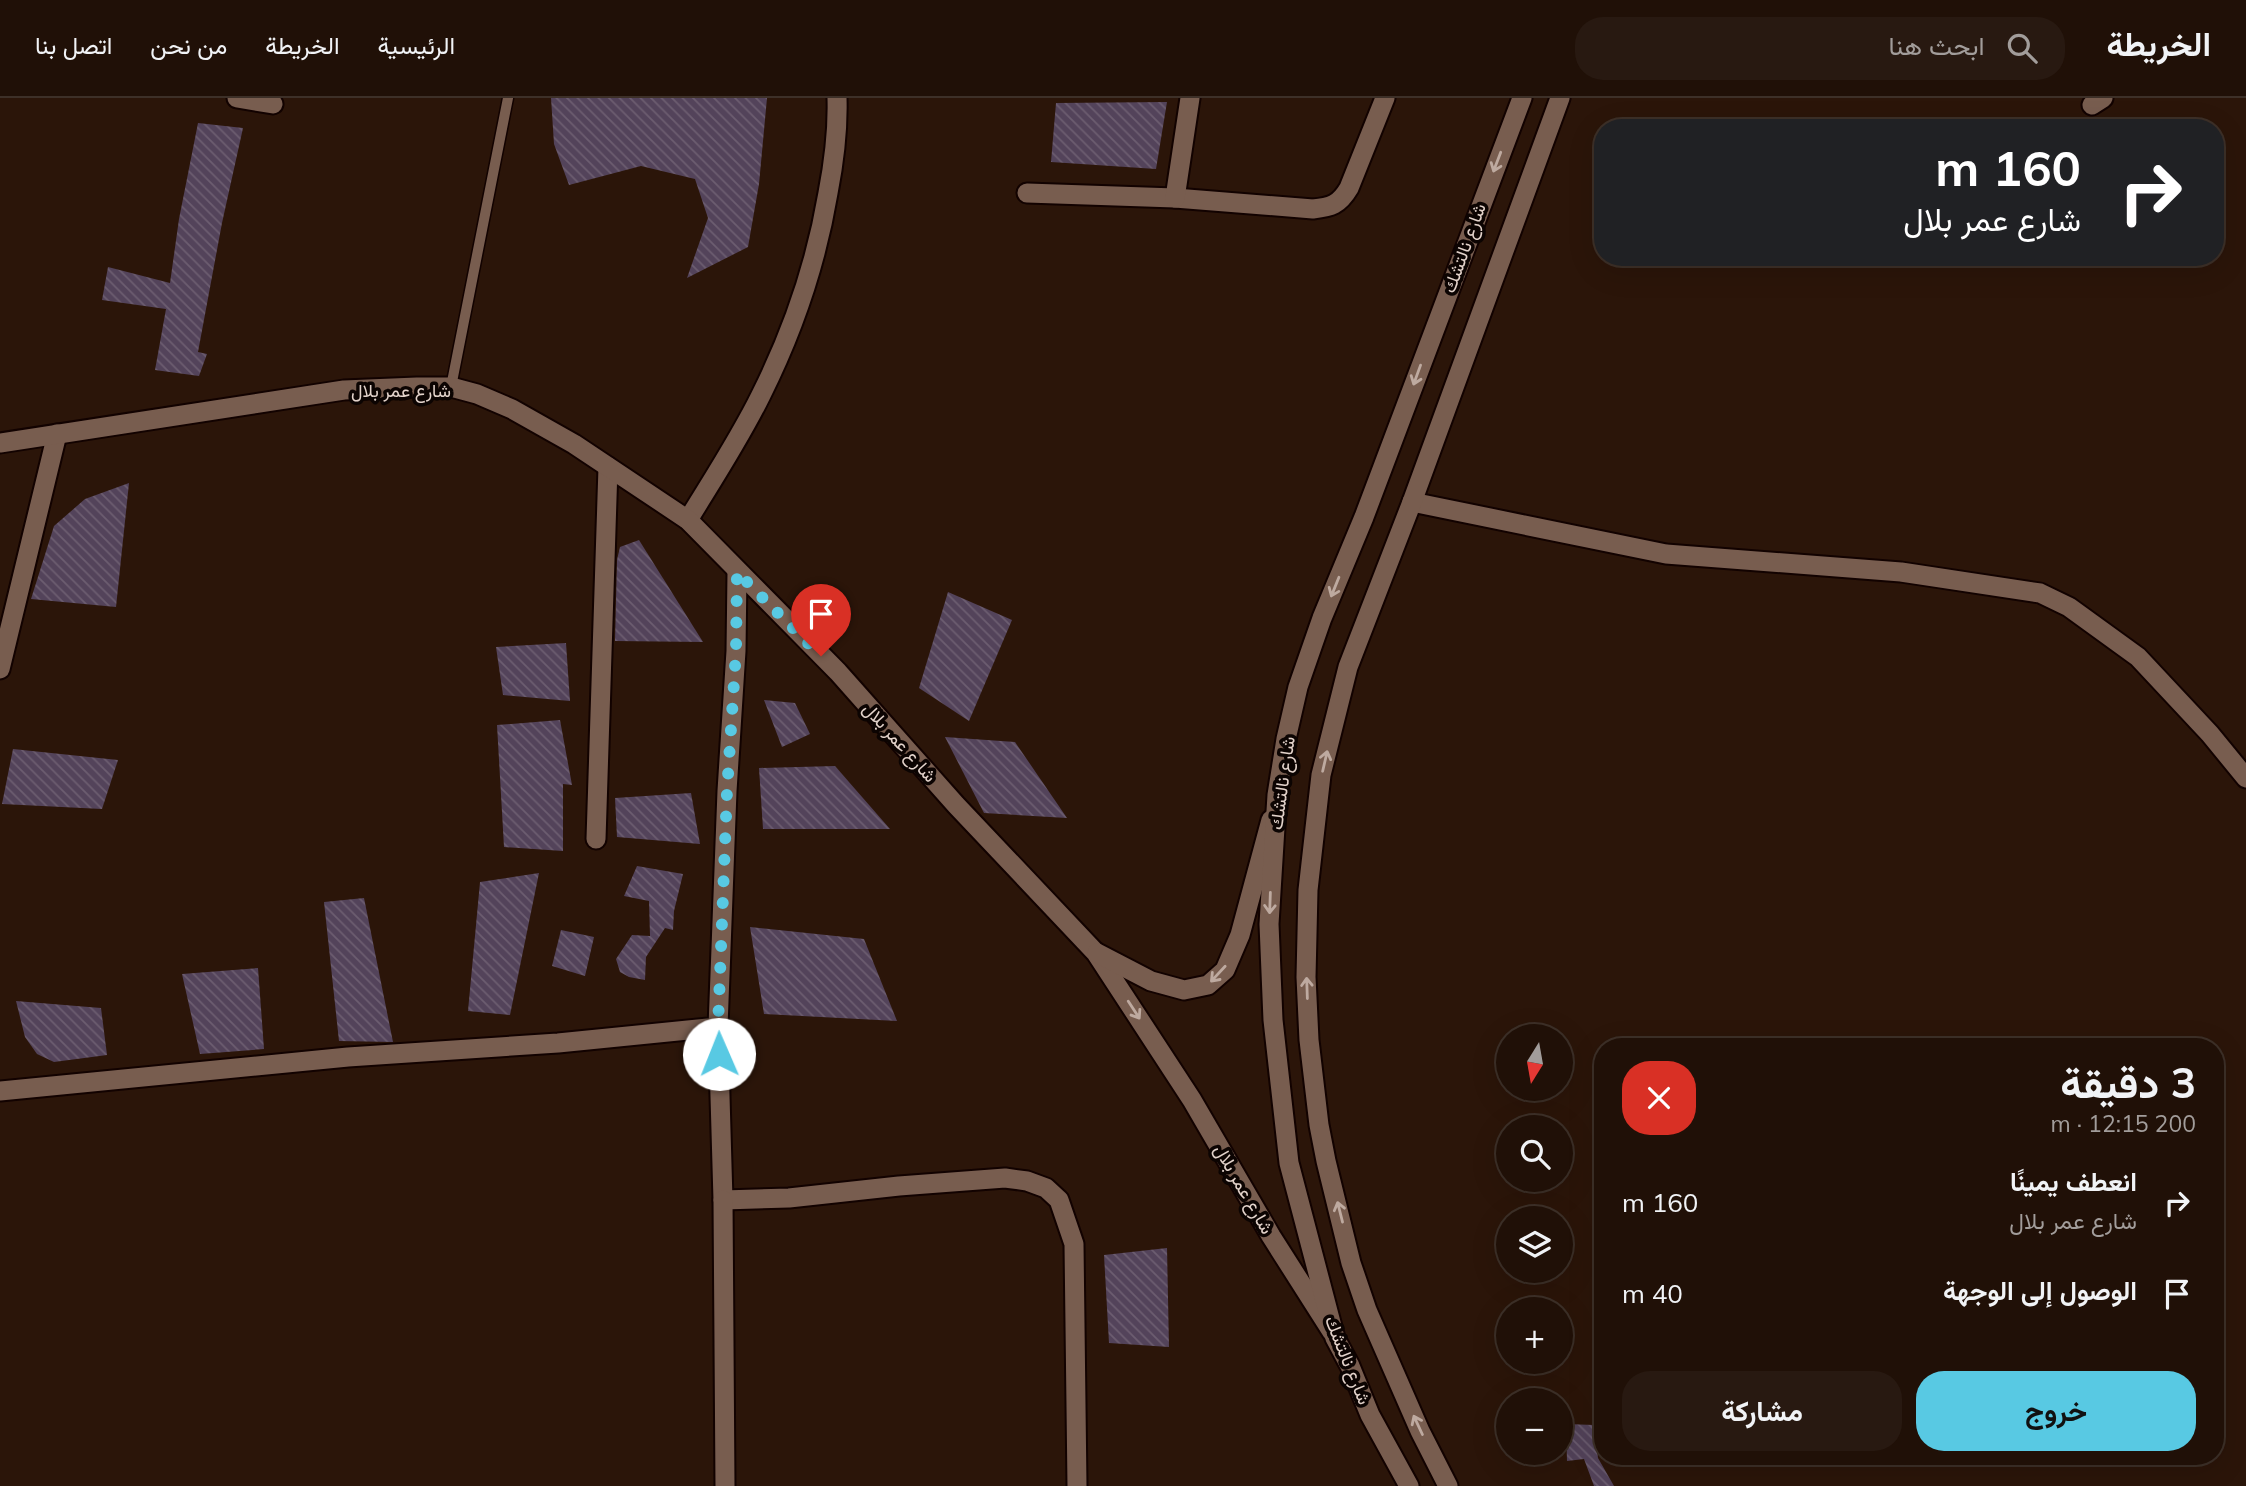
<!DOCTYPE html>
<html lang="ar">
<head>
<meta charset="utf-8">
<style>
  :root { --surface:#201007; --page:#281911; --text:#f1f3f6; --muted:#a29d9b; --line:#3d3028; --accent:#58c9e3 }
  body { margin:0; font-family:Mulish,Vazirmatn,sans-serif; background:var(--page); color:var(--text); direction:rtl; height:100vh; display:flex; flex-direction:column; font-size:26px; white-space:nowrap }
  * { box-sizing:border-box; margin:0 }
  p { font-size:23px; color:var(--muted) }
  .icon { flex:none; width:38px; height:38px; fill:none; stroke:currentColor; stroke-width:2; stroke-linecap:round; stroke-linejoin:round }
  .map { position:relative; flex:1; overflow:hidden; direction:ltr }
  .side { position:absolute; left:1594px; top:940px; width:630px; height:427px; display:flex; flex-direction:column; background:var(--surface); border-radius:28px; box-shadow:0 7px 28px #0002,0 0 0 2px var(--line); direction:rtl }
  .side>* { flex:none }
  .guide { position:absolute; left:1594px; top:21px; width:630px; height:147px; border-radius:28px; box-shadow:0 7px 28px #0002,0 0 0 2px var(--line); direction:rtl; background:#202124; color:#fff; overflow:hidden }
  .needle { width:46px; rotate:191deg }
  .controls { position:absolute; left:1496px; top:926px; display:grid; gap:14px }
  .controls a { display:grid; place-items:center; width:77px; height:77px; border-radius:50%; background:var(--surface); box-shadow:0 7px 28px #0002,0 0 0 2px var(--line); font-size:35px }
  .pin { position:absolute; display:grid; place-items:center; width:60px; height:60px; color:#fff; margin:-72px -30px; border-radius:50% 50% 50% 0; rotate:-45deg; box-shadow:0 0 7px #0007 }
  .pin .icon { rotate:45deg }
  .me { position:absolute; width:77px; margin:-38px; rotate:359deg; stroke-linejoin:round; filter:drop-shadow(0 0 5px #0008) }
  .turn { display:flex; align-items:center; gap:24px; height:147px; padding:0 28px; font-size:32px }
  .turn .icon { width:91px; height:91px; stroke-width:2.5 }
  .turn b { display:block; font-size:49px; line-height:60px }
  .round { display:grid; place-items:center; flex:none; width:74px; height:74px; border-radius:28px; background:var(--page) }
  .headline { display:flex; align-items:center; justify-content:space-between; height:119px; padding:0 28px }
  h1 { font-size:42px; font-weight:700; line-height:52px }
  .button { display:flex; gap:14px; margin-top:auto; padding:14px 28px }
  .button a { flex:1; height:80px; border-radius:28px; background:var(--accent); color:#111; font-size:28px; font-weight:700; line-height:80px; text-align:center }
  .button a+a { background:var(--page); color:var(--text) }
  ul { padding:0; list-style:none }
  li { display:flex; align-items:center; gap:21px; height:91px; padding:0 28px }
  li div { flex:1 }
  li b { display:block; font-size:26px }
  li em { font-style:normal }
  header { display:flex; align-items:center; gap:42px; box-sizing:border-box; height:98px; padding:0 35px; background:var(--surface); border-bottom:2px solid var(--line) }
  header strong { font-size:33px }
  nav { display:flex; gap:38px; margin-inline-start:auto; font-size:24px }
  .search { width:490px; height:63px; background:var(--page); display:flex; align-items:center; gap:18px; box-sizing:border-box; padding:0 24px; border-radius:28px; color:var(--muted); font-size:26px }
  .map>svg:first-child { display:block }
</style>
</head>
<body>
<header>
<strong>الخريطة</strong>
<div class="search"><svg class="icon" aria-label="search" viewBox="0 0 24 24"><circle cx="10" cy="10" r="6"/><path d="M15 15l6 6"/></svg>ابحث هنا</div>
<nav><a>الرئيسية</a><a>الخريطة</a><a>من نحن</a><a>اتصل بنا</a></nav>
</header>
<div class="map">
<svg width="2246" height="1388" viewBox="0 0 2246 1388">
  <defs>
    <pattern id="building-back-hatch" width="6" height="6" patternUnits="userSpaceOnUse" patternTransform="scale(1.75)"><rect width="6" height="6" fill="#53435a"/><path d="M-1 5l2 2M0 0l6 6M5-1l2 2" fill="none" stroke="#6c5d70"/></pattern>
  </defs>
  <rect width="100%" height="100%" fill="#2b1509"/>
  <g fill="url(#building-back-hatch)">
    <path d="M551 0H767L759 86 748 149 687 180 708 120 695 81 641 68 569 87 554 46Z"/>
    <path d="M1167 4 1156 71 1051 64 1056 5Z"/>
    <path d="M198 25 243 30 222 125 198 254 207 256 199 278 155 272 166 211 102 202 108 169 170 185 179 121Z"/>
    <path d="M129 385 116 509 31 501 54 428 85 401Z"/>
    <path d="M639 442 703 544 615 543 617 462 620 449Z"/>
    <path d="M948 494 1012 522 969 623 919 590Z"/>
    <path d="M566 545 570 603 503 597 496 549Z"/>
    <path d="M764 602 795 605 810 636 782 649Z"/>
    <path d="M560 622 572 687 563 686V753L504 749 497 627Z"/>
    <path d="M945 639 1015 644 1067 720 984 715Z"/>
    <path d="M13 651 118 662 102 711 2 706Z"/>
    <path d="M835 668 890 731H763L759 670Z"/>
    <path d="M691 695 700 746 617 739 615 700Z"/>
    <path d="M637 768 683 776 674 813 673 832 665 830 646 859 645 882 629 879 620 874 616 861 632 837 650 838 649 803 624 798Z"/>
    <path d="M539 775 510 917 468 913 480 784Z"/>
    <path d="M364 800 393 944 339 943 324 804Z"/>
    <path d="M750 829 864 841 897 923 764 916Z"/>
    <path d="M561 832 594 839 585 878 552 868Z"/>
    <path d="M258 870 264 951 200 956 182 876Z"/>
    <path d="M16 903 101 910 107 957 54 964 37 956 25 939Z"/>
    <path d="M1167 1150 1169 1249 1109 1245 1104 1157Z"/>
    <path d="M1566 1326 1594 1327 1598 1360 1614 1388H1594L1584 1361 1567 1363Z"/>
  </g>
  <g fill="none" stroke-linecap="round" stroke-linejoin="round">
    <g stroke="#120200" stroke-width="13">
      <path id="service" d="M451 289 508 0"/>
    </g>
    <g stroke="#120200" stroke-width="23">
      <g id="minor">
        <path d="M237 0 273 6"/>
        <path d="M2092 7 2103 0"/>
        <path d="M1027 95 1175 100 1313 111C1331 109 1339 107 1349 90L1385 0"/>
        <path d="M1175 100 1190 0"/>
        <path d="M1412 404 1666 456 1901 474 2040 495 2069 509 2138 559 2210 636 2246 680"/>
        <path d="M688 422C713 381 740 340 761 297 793 233 816 166 828 95 834 64 838 32 837 0"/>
        <path d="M0 571 57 336"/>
        <path d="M596 741 608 369"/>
        <path d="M718 929 723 1102 789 1100 899 1088 1005 1080 1027 1083 1046 1090 1059 1102 1074 1146 1077 1388"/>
        <path d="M0 993 348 959 558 945 718 929 727 693 736 553 737 474"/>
        <path d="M723 1102 725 1388"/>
      </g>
    </g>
    <g stroke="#120200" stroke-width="23">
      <g id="tertiary">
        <path d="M0 345 344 292 417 289H451L477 296 512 311 574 346 688 422 838 574 956 707 1096 855 1192 1002 1271 1138 1332 1234"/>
        <path d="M1097 855 1151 883 1184 892 1208 887 1225 872 1240 837 1271 722"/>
      </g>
    </g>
    <g stroke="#120200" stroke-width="23">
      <g id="secondary">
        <path d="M1409 1388 1370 1317 1350 1268 1335 1240 1289 1065 1273 922 1269 826 1277 697 1286 641 1298 589 1322 520 1364 419 1522 0"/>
        <path d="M1448 1388 1420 1333 1367 1212 1351 1165 1326 1063 1319 1027 1309 942 1306 879 1308 792 1321 677 1348 569 1412 404 1560 0"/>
      </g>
    </g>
    <use href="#service" stroke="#785d4f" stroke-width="10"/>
    <use href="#minor" stroke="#785d4f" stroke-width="19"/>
    <use href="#tertiary" stroke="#785d4f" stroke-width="19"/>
    <use href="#secondary" stroke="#785d4f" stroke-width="19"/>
  </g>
  <defs><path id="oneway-shaft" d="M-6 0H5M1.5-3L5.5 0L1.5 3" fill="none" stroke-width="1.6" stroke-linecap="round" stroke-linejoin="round" transform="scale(1.75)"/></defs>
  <g stroke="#beaaa0">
    <use href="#oneway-shaft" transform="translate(1497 64) rotate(111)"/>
    <use href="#oneway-shaft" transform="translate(1417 277) rotate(110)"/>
    <use href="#oneway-shaft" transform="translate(1335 489) rotate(112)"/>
    <use href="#oneway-shaft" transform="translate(1325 663) rotate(-77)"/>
    <use href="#oneway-shaft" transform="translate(1270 805) rotate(92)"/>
    <use href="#oneway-shaft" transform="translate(1218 876) rotate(133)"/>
    <use href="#oneway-shaft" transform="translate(1307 890) rotate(-92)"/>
    <use href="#oneway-shaft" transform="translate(1134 912) rotate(57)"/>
    <use href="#oneway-shaft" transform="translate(1340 1114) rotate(-104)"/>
    <use href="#oneway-shaft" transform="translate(1418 1327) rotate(-115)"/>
  </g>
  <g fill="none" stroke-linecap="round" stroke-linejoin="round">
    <path stroke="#58c9e3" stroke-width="12" stroke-dasharray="0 21.6" d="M719 956 718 929 727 693 736 553 737 474 821 558"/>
  </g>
  <g text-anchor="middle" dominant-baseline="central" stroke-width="7" stroke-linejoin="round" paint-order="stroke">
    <g font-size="18" fill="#e3d3cb" stroke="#0c0402">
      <text transform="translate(1464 150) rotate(-70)">شارع نالتشك</text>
      <text x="401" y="292">شارع عمر بلال</text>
      <text transform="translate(900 644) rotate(48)">شارع عمر بلال</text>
      <text transform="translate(1282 685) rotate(-82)">شارع نالتشك</text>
      <text transform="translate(1244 1091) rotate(60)">شارع عمر بلال</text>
      <text transform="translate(1348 1262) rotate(68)">شارع نالتشك</text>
    </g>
  </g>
</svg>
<div class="controls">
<a><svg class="needle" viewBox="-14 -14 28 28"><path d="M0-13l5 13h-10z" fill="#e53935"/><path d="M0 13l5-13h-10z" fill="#a29d9b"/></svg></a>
<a><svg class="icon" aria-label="search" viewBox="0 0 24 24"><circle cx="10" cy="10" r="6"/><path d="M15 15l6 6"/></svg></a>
<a><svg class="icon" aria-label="layers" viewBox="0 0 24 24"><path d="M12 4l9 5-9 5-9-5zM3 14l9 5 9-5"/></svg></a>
<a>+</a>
<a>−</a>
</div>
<div class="pin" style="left:821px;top:558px;background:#d93025"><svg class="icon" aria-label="arrive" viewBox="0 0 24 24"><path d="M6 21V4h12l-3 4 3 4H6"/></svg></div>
<svg class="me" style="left:719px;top:956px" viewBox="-20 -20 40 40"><circle r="19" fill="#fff"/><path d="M0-13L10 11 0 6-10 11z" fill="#58c9e3"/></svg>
<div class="guide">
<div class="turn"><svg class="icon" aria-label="right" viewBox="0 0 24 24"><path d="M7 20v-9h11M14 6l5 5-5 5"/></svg><div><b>160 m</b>شارع عمر بلال</div></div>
</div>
<section class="side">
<div class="headline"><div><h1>3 دقيقة</h1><p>200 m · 12:15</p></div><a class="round" style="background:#d93025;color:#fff"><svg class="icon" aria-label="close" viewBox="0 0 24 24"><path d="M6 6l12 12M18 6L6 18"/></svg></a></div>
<ul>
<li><svg class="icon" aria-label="right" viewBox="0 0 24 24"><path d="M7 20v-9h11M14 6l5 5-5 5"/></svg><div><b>انعطف يمينًا</b><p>شارع عمر بلال</p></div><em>160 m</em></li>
<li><svg class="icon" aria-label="arrive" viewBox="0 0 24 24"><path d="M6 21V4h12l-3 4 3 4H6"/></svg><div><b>الوصول إلى الوجهة</b></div><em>40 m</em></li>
</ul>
<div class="button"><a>خروج</a><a>مشاركة</a></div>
</section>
</div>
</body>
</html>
